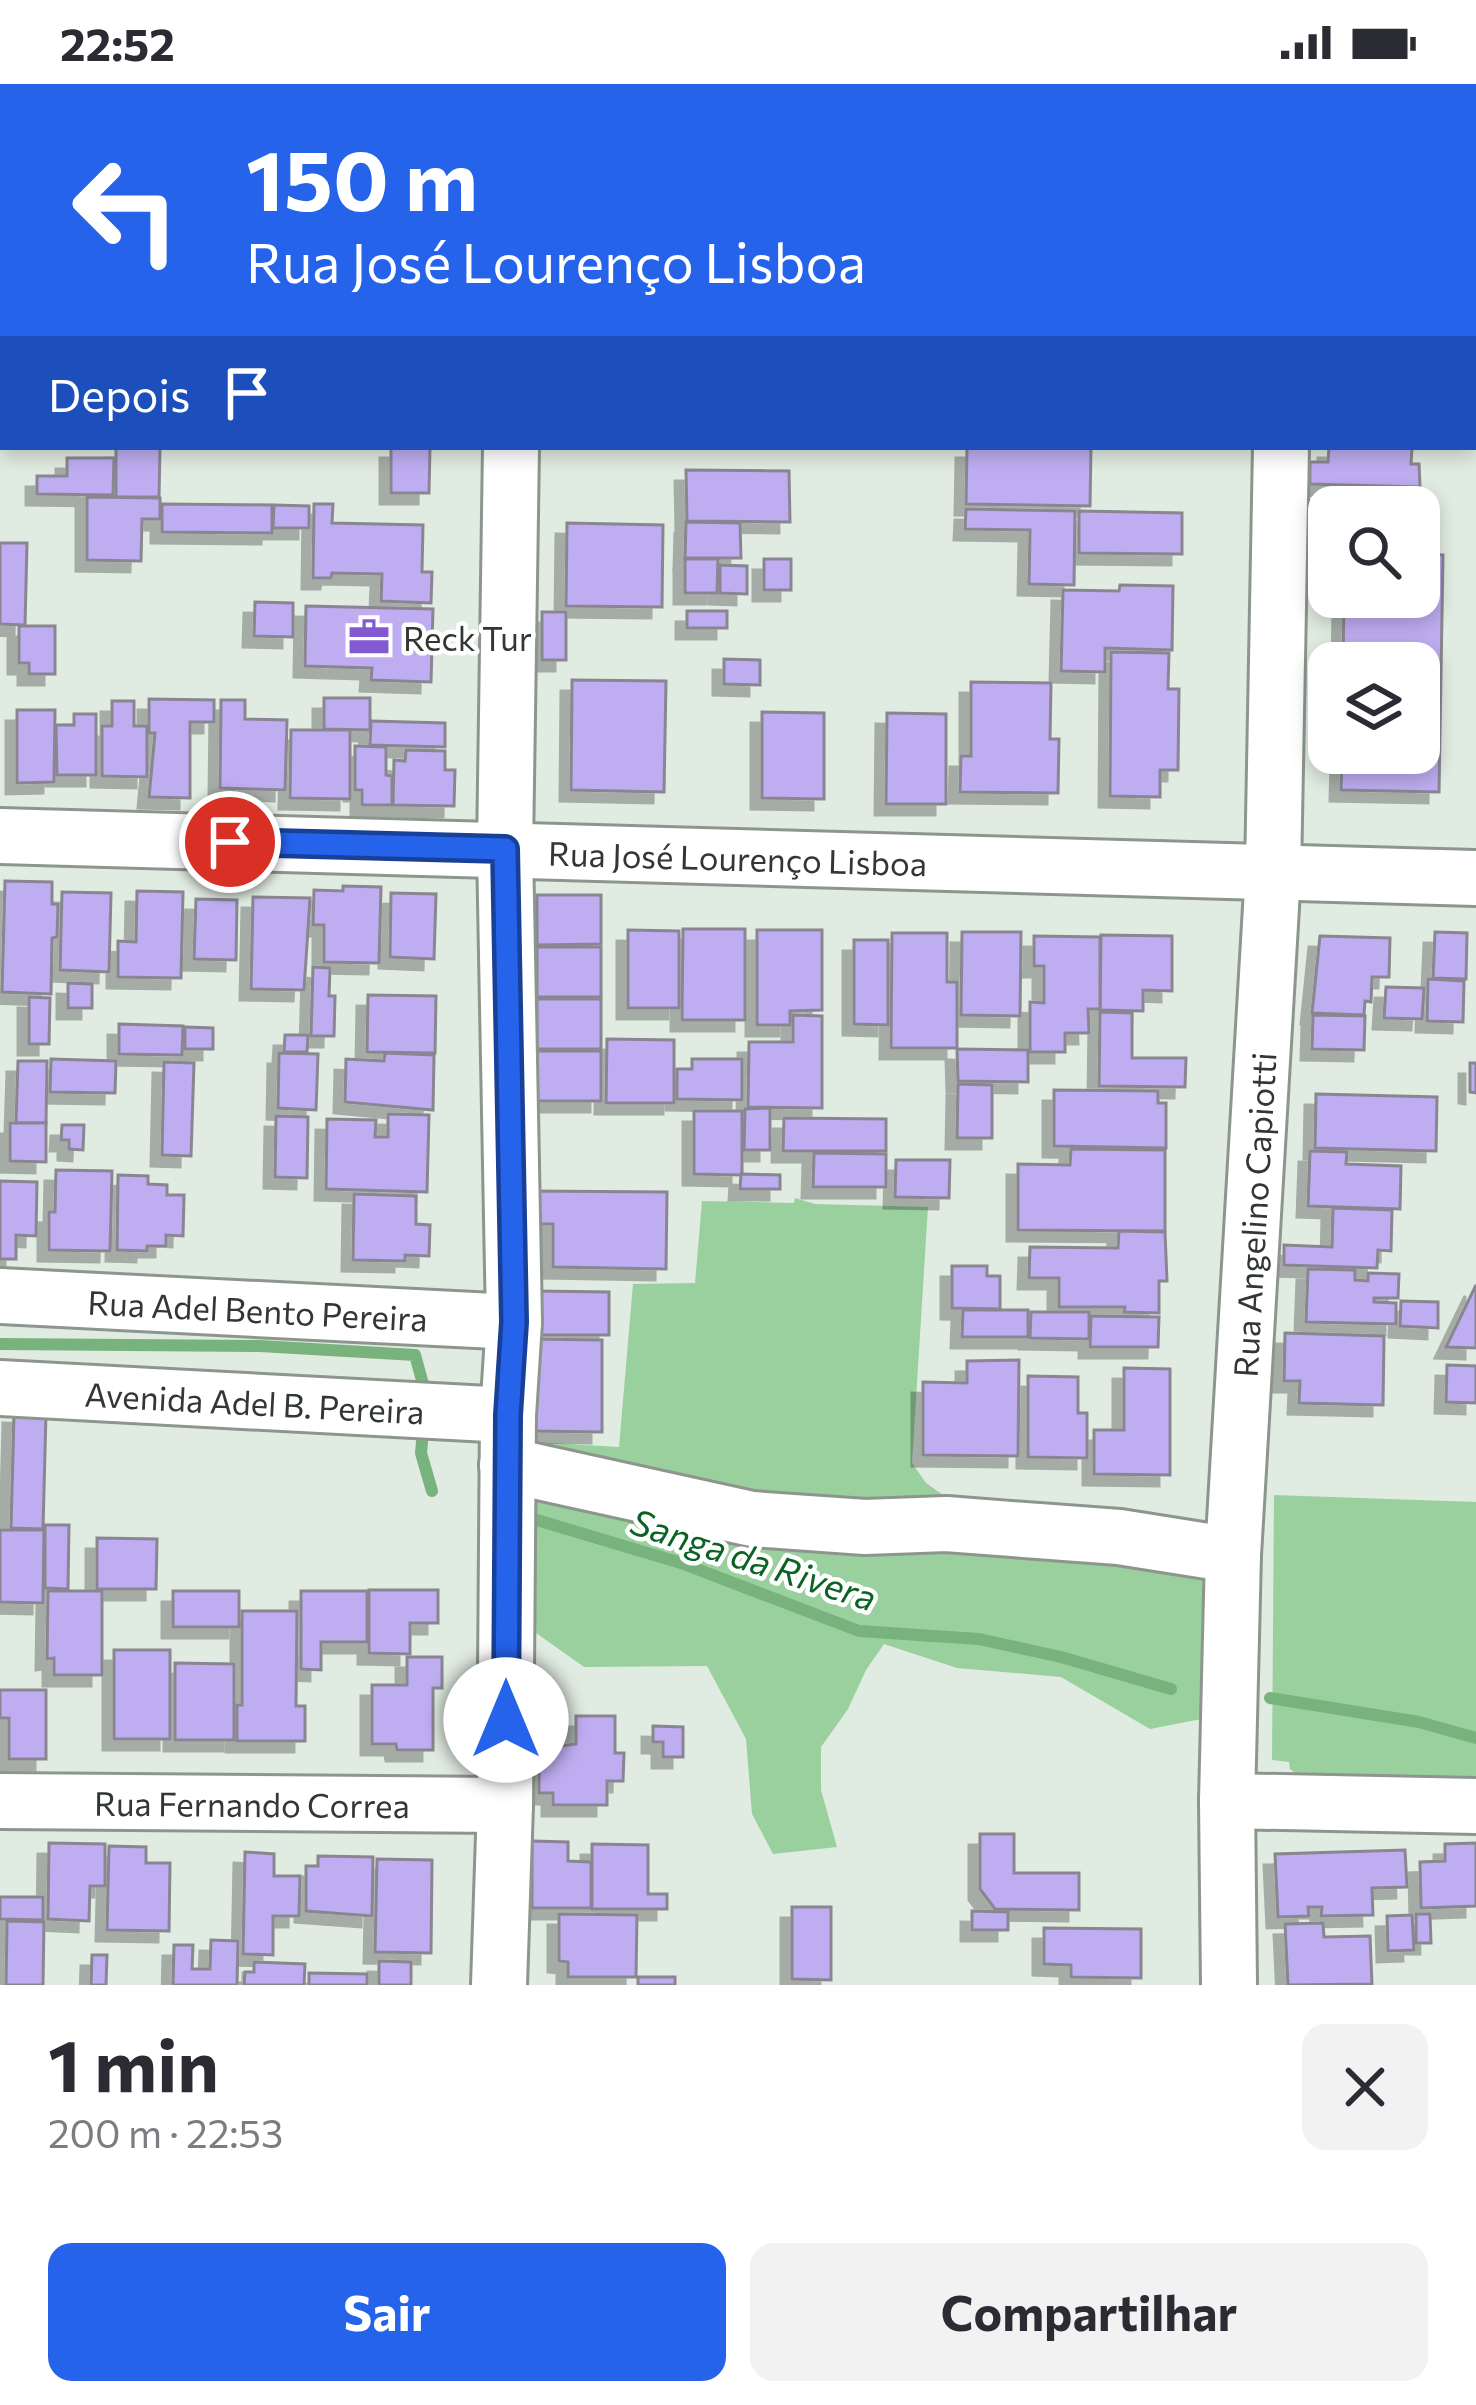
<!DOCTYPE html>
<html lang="pt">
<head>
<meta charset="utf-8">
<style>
  :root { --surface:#fff; --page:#f2f2f3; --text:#2b2b33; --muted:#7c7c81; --accent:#2563eb }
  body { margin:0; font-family:Commissioner,sans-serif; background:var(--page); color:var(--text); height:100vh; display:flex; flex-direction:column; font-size:45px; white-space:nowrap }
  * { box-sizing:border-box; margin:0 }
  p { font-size:39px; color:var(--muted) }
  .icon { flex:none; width:66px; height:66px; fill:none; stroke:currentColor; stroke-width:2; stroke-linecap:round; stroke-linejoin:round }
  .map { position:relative; height:1901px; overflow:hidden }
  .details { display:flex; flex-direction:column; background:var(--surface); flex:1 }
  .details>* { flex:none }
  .guide { position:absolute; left:0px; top:0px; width:1476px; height:366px; box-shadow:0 6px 18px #0003; background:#2563eb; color:#fff; overflow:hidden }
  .controls { position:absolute; left:1308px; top:402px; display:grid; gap:24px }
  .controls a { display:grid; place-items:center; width:132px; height:132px; border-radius:24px; background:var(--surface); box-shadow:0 6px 18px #0003; font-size:60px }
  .pin { position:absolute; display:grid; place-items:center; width:102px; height:102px; color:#fff; margin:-51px; border:6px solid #fff; border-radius:50%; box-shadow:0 3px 12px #0007 }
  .me { position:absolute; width:132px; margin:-66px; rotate:0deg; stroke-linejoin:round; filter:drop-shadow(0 0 9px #0008) }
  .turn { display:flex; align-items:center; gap:42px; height:252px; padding:0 48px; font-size:54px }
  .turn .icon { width:156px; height:156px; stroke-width:2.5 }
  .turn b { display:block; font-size:84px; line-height:102px }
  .then { display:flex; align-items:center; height:114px; padding:0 48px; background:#0003; gap:24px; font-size:45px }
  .round { display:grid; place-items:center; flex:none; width:126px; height:126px; border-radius:24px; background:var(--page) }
  .summary { display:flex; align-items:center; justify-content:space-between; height:204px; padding:0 48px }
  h1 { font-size:72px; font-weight:700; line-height:90px }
  .action { display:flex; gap:24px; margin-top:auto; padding:24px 48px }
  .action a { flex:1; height:138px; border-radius:24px; background:var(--accent); color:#fff; font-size:48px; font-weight:700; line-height:138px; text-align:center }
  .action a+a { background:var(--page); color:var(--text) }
  .status { display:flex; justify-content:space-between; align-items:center; height:84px; padding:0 60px; background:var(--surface); direction:ltr }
  .status svg { height:33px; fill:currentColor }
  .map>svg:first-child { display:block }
</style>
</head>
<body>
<div class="status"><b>22:52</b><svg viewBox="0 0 49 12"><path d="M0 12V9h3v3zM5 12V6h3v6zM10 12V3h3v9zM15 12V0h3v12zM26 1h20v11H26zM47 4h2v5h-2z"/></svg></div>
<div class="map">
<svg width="1476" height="1901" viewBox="0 0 1476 1901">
  <defs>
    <filter id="shadow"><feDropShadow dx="-11" dy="11" stdDeviation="0" flood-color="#0004"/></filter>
  </defs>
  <rect width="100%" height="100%" fill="#e0ebe1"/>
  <g fill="#9ad09e">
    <path d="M795 1114 815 1120 928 1123 912 1379 926 1399 943 1411 942 1447 1232 1482 1217 1632 1150 1645 1061 1593 957 1584 884 1560 866 1586 848 1625 821 1663V1706L837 1763 773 1770 752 1730 746 1655 707 1582 584 1583 532 1546V1358L619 1363 633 1200 695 1199 702 1117 794 1119Z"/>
    <path d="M1274 1411 1476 1418V1697L1307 1698 1290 1685 1289 1678 1272 1676Z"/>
  </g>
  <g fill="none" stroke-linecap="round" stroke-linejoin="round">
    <g stroke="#78b27d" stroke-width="12">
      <path d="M0 1260 260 1262 415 1271 426 1311"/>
      <path d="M424 1337 421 1369 432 1407"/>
      <path d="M530 1434 681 1479 859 1547 979 1555 1061 1573 1171 1605"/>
      <path d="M1270 1614 1419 1638 1476 1654"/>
    </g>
  </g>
  <g fill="#beadf0" stroke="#898692" stroke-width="3" filter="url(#shadow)">
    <path d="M0 0H30V3H3L0 20Z"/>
    <rect x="74" y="0" width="48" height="3"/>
    <path d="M564 0H636L564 3Z"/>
    <path d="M1076 0H1135L1134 3Z"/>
    <path d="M1446 0H1476V53L1473 3Z"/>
    <rect x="0" y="118" width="3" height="90"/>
    <path d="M116 363H160L159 413H116Z"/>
    <path d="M391 363H430L429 409H391Z"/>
    <path d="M967 363H1091L1090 422 966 420Z"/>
    <path d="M1329 363 1412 364 1411 380H1419L1420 403 1310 400V378H1328Z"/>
    <path d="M67 374H114L113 411 37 410V392H67Z"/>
    <path d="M686 386 789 387 790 438 687 437Z"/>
    <path d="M87 413 160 414V435H142L141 477 87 476Z"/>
    <path d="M162 420 272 421V449L162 448Z"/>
    <path d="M314 420H333L332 439 423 441 422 488H432L431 519 381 517 382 490 332 489 331 494H313Z"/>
    <path d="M274 421 309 422V444H273Z"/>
    <path d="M966 425 1075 427 1074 501 1029 500 1030 446 965 445Z"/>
    <path d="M1079 427 1182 429V470L1079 469Z"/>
    <path d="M686 438 740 439 741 474H685Z"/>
    <path d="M567 439 663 441 662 523 566 522Z"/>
    <path d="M0 459H27L25 541 0 540Z"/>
    <path d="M1419 470 1443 471 1439 708 1341 706 1342 669H1419V579H1343L1344 513H1419Z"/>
    <path d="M685 475H718L717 509H685Z"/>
    <rect x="764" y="475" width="27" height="31"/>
    <path d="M720 481 747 482V510L720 509Z"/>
    <path d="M1120 501 1173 502 1172 566 1105 564V588L1061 587 1063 506 1119 507Z"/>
    <path d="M255 518 293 519V553L254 552Z"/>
    <path d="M306 522 433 525 431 598 371 596 372 584 305 582Z"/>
    <rect x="687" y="527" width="40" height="17"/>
    <rect x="542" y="528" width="24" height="48"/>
    <path d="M19 542H55V590H29V579H19Z"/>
    <path d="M1111 568 1169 569 1168 605H1179L1178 686H1160V713L1110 712Z"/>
    <path d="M724 575 760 576V601L724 600Z"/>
    <path d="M572 596 666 597 664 708 571 706Z"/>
    <path d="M971 598 1051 599 1050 655H1059L1058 709 960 708 961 672H971Z"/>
    <path d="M324 614H370V646L324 645Z"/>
    <path d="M149 615 214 616V638H190V714L149 713 155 649H149Z"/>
    <path d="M221 616H245V635L287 636 285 706 220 704Z"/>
    <path d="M112 617H134V642H147V693L102 692V642H112Z"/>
    <path d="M17 626H55L54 698 17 699Z"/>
    <path d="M762 628 824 629V715L762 714Z"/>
    <path d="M887 629 946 630V720H886Z"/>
    <path d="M74 630H96V691H57L56 641H74Z"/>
    <path d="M371 637 445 639V663L370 661Z"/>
    <path d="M291 646H350V715L290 714Z"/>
    <path d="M355 662 386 663V691L392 692V721H362V706H355Z"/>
    <path d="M406 666 445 667V686H455L454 722 393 721 394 676 405 677Z"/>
    <path d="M5 797 52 798V820H58L57 853 52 854 51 910 2 908Z"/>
    <path d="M343 802 381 803 379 879 324 878V841H313L314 806 343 807Z"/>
    <path d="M137 807 183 808 181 894 118 893V857L136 858Z"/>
    <path d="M62 808 111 809 109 888 60 886Z"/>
    <path d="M391 809 436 810 434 875 390 873Z"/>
    <path d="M537 811H601V860L537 861Z"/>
    <path d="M253 813 310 814 304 906 251 905Z"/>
    <path d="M196 815 237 816 236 876 194 875Z"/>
    <path d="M683 845H745V936H682Z"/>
    <path d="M628 846 679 847V924H628Z"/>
    <path d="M757 846H822V926L790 927V941H757Z"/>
    <path d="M962 848H1021L1020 932 961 931Z"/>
    <path d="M1435 848 1467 849 1466 895 1433 894Z"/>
    <path d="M892 849H947V898H957V964H891Z"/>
    <path d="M1101 851 1172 852V907L1143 906V927L1100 926Z"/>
    <path d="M1034 852 1100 853V925H1088L1089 949H1065V968H1030V918L1044 919V882H1034Z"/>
    <path d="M1320 852 1390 854 1389 893H1372L1371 918 1365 917 1364 931 1312 929Z"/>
    <path d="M854 856H888V941L854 940Z"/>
    <rect x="537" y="863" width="64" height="50"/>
    <path d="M313 883 330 884 329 912H335L334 952H311Z"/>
    <path d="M1428 895 1464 897 1463 938 1427 937Z"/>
    <path d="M68 899 92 900V924H68Z"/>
    <path d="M1386 903 1424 904 1422 935 1384 934Z"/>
    <path d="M368 911 436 912 435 969 367 968Z"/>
    <path d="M29 913 50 914 49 960H29Z"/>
    <rect x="537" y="915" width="64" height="50"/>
    <path d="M1100 928 1132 929V974H1186L1185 1003 1099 1002Z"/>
    <path d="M793 931 822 932V1024L748 1023 749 958H793Z"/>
    <path d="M1313 931 1365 932 1364 966 1312 965Z"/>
    <path d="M119 940 183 942 182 971 119 970Z"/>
    <path d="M185 943 213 944V965H185Z"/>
    <path d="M285 951H308L307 968H284Z"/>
    <path d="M607 955 674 956V1019H606Z"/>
    <path d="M957 965 1028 966V998L958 997Z"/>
    <rect x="537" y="967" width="64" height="50"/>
    <path d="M279 969 318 970 316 1026 278 1024Z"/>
    <path d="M385 969 434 971 433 1026 345 1018 346 975 384 977Z"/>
    <path d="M51 975 116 977 115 1009 50 1008Z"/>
    <path d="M692 975H742V1016L677 1015V985H692Z"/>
    <path d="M18 977H47L46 1039H16Z"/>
    <path d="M164 978 194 979 191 1072 162 1071Z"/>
    <path d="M1470 979H1476V1009L1470 1008Z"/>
    <path d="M958 1000 992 1001V1054H957Z"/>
    <path d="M1054 1006 1158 1007V1019H1166V1064L1054 1062Z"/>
    <path d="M1316 1010 1437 1013 1436 1067 1315 1064Z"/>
    <path d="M770 1024V1066H744L745 1025Z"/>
    <path d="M694 1027H742V1091L694 1090Z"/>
    <path d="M388 1030 429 1031 427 1108 326 1105 327 1035 376 1036 375 1053H388Z"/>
    <path d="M276 1032 308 1033 307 1094 275 1093Z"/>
    <path d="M784 1034 886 1035V1067H783Z"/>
    <path d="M10 1039H46V1078L10 1077Z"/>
    <path d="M62 1041H84L83 1066 69 1065V1056H61Z"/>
    <path d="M1071 1065 1165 1066V1147L1018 1146V1080L1070 1081Z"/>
    <path d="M1310 1067 1347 1068 1346 1080 1401 1082 1400 1125 1308 1122Z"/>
    <path d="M814 1069 886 1070V1103H813Z"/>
    <path d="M896 1076H950L949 1114 895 1113Z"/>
    <path d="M56 1086 112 1087 110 1167 49 1166V1128H55Z"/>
    <path d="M741 1090 780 1091V1105H740Z"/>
    <path d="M118 1091 148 1092V1100L167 1101V1111H184L183 1152 166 1151V1162H147V1167L117 1166Z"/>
    <path d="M0 1097 37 1098 36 1152 16 1151V1175H0Z"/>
    <path d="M528 1107 667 1108 666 1185 553 1183V1140H527Z"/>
    <path d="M354 1110 416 1112V1140L430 1141 429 1172 405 1171V1177L353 1176Z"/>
    <path d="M1333 1124 1392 1126 1391 1167 1378 1166 1377 1184 1284 1181V1161L1332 1163Z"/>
    <path d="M1119 1147 1165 1148 1167 1197H1159V1229L1124 1228 1125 1223H1059V1194H1029L1030 1163 1118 1164Z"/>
    <path d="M952 1182H987V1192H1000V1225L952 1224Z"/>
    <path d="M1308 1185 1355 1186V1196L1368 1197V1189L1399 1190 1398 1214H1374V1218L1396 1219V1240L1306 1238Z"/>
    <path d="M1476 1201V1264L1446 1263Z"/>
    <path d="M536 1207 609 1208V1251H536Z"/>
    <path d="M1401 1217 1438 1218V1244L1400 1242Z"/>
    <path d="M963 1226H1028V1253H962Z"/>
    <path d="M1031 1228H1089V1255L1030 1254Z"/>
    <path d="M1091 1232 1159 1233 1158 1263H1090Z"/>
    <path d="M1285 1249 1384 1252 1383 1321 1299 1319 1300 1297H1284Z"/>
    <path d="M531 1255 602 1256V1348L531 1347Z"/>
    <path d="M1019 1276 1018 1372 923 1371V1298L967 1299V1277Z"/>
    <path d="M1447 1281 1476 1282V1319L1446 1318Z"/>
    <path d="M1124 1284 1170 1285V1391L1094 1390V1346H1124Z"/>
    <path d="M1028 1292 1078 1293V1329H1087V1374L1028 1373Z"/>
    <path d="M14 1328 46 1329 43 1445 11 1444Z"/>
    <path d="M45 1441H69L68 1505 45 1504Z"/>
    <path d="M0 1446H44L43 1519 0 1518Z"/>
    <path d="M97 1454 157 1455 156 1505H97Z"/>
    <path d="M369 1506H438V1539H410V1570L369 1569Z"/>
    <path d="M48 1507H102V1591H54V1574L47 1575Z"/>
    <rect x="173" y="1507" width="66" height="36"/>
    <path d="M301 1507H367V1558H321V1586L301 1585Z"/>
    <path d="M242 1527H297L296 1622H305V1657H237V1621H242Z"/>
    <rect x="114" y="1566" width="56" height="89"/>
    <path d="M407 1573H442V1604H433V1666H397L396 1660H372V1601H407Z"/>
    <path d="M175 1579 234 1580V1656H175Z"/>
    <path d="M0 1606H46V1675H9V1634H0Z"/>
    <path d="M576 1632H615V1669H624L623 1697H607V1721H553V1709H539V1665L576 1660Z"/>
    <path d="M653 1642 683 1643V1673H663V1658H653Z"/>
    <path d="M980 1750H1014V1789H1079V1826L995 1825 980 1805Z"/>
    <path d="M532 1757 568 1758V1777L591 1778V1824H532Z"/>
    <path d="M49 1759 105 1760V1802H90L89 1837 48 1835Z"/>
    <path d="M1476 1759V1822L1421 1824 1420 1778 1445 1777V1760Z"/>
    <path d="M592 1760 648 1761V1810H667V1825H592Z"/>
    <path d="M109 1762 146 1763V1779H170L169 1847 107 1846Z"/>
    <path d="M1405 1766 1407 1803 1372 1804 1373 1831 1321 1832 1322 1823H1308L1309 1832 1278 1833 1275 1770Z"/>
    <path d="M245 1768 274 1770V1792H300L299 1832H273V1871L243 1870Z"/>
    <path d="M318 1772 373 1773 372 1832 306 1827V1782H318Z"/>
    <path d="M377 1775 432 1776 431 1869 375 1868Z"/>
    <path d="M0 1813H43V1836L0 1835Z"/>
    <path d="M792 1823H831V1896L792 1895Z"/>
    <path d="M972 1827 1008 1828V1846H972Z"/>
    <path d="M559 1830 637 1831 636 1893H568V1878L559 1877Z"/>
    <path d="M1416 1830H1430L1431 1859H1416Z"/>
    <path d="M1412 1831 1414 1866 1388 1867 1387 1832Z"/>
    <path d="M7 1837 44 1838 43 1901H6Z"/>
    <path d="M1323 1839 1324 1853 1370 1852 1372 1900 1288 1901 1285 1840Z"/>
    <path d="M1044 1844 1141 1845V1894L1071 1893V1881L1044 1880Z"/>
    <path d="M211 1856 238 1857 237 1901H173L174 1861H193L192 1885H210Z"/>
    <path d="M92 1871H107L106 1901H91Z"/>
    <path d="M379 1877 411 1878V1901H379Z"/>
    <path d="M254 1878 305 1880 304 1901H244L245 1888H254Z"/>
    <path d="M309 1889 367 1890V1901H309Z"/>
    <rect x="638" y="1893" width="37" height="8"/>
  </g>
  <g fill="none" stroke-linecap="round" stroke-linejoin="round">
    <g stroke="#8d968d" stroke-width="60">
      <g id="minor">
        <path d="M520 3V0"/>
        <path d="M1316 3 1317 0"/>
        <path id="s1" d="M0 752 1476 794"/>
        <path id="s2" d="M0 1212 514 1238"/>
        <path id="s3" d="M0 1304 508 1331"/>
        <path d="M507 1381 752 1435 865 1443 946 1440 1038 1447 1119 1453 1233 1471"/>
        <path id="s4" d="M0 1717 505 1721"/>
        <path d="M1227 1717 1476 1722"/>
        <path d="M499 1901 505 1721 508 1331 514 1238 505 765 511 363"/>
        <path id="s5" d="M1229 1901 1227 1717 1233 1471 1273 789 1281 363"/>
      </g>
    </g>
    <g stroke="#8d968d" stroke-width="72">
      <g id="major">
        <path d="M0 59H3"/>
        <path d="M1473 96 1476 97"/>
      </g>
    </g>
    <use href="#minor" stroke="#fff" stroke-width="54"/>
    <use href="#major" stroke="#fff" stroke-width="66"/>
  </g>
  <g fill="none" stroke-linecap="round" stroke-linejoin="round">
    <g stroke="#184099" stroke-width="30">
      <path id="route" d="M230 758 505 765 514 1238 508 1331 506 1636"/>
    </g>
    <use href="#route" stroke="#2563eb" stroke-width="21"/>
  </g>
  <defs>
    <g id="office-bare" transform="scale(3.24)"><path d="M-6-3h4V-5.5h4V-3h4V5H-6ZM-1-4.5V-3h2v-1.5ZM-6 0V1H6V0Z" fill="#8359d2" stroke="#fff" stroke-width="2.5" paint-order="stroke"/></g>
  </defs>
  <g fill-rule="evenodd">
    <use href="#office-bare" x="369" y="553"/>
  </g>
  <g text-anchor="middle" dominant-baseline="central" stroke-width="9" stroke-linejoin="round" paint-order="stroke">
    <g font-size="33" fill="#323733" stroke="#fff" text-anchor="start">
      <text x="403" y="553">Reck Tur</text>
    </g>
    <g font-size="33" fill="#323733" stroke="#fff">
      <text stroke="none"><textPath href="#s1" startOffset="738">Rua José Lourenço Lisboa</textPath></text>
      <text stroke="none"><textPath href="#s5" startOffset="771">Rua Angelino Capiotti</textPath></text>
      <text stroke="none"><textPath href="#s2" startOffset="258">Rua Adel Bento Pereira</textPath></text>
      <text stroke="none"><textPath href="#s3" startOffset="255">Avenida Adel B. Pereira</textPath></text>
      <text stroke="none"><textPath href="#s4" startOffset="252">Rua Fernando Correa</textPath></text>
    </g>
    <g font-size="36" font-style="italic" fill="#0a6322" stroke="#fff">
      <text transform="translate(754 1474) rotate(18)">Sanga da Rivera</text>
    </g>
  </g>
</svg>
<div class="controls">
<a><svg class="icon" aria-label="search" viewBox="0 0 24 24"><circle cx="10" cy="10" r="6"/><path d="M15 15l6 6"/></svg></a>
<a><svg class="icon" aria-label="layers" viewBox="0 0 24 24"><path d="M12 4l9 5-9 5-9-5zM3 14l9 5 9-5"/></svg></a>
</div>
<div class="pin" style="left:230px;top:758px;background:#d93025"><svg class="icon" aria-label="arrive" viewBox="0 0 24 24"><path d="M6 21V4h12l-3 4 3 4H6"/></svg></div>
<svg class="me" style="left:506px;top:1636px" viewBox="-20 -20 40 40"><circle r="19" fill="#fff"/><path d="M0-13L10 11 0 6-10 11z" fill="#2563eb"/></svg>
<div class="guide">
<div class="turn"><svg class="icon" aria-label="left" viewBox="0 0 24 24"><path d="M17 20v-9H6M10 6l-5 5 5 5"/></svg><div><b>150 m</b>Rua José Lourenço Lisboa</div></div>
<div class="then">Depois<svg class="icon" aria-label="arrive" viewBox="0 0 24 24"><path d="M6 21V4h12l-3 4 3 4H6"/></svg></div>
</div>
</div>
<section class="details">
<div class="summary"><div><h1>1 min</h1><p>200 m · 22:53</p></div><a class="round"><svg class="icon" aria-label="close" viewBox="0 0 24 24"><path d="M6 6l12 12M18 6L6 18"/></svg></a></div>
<div class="action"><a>Sair</a><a>Compartilhar</a></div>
</section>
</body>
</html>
